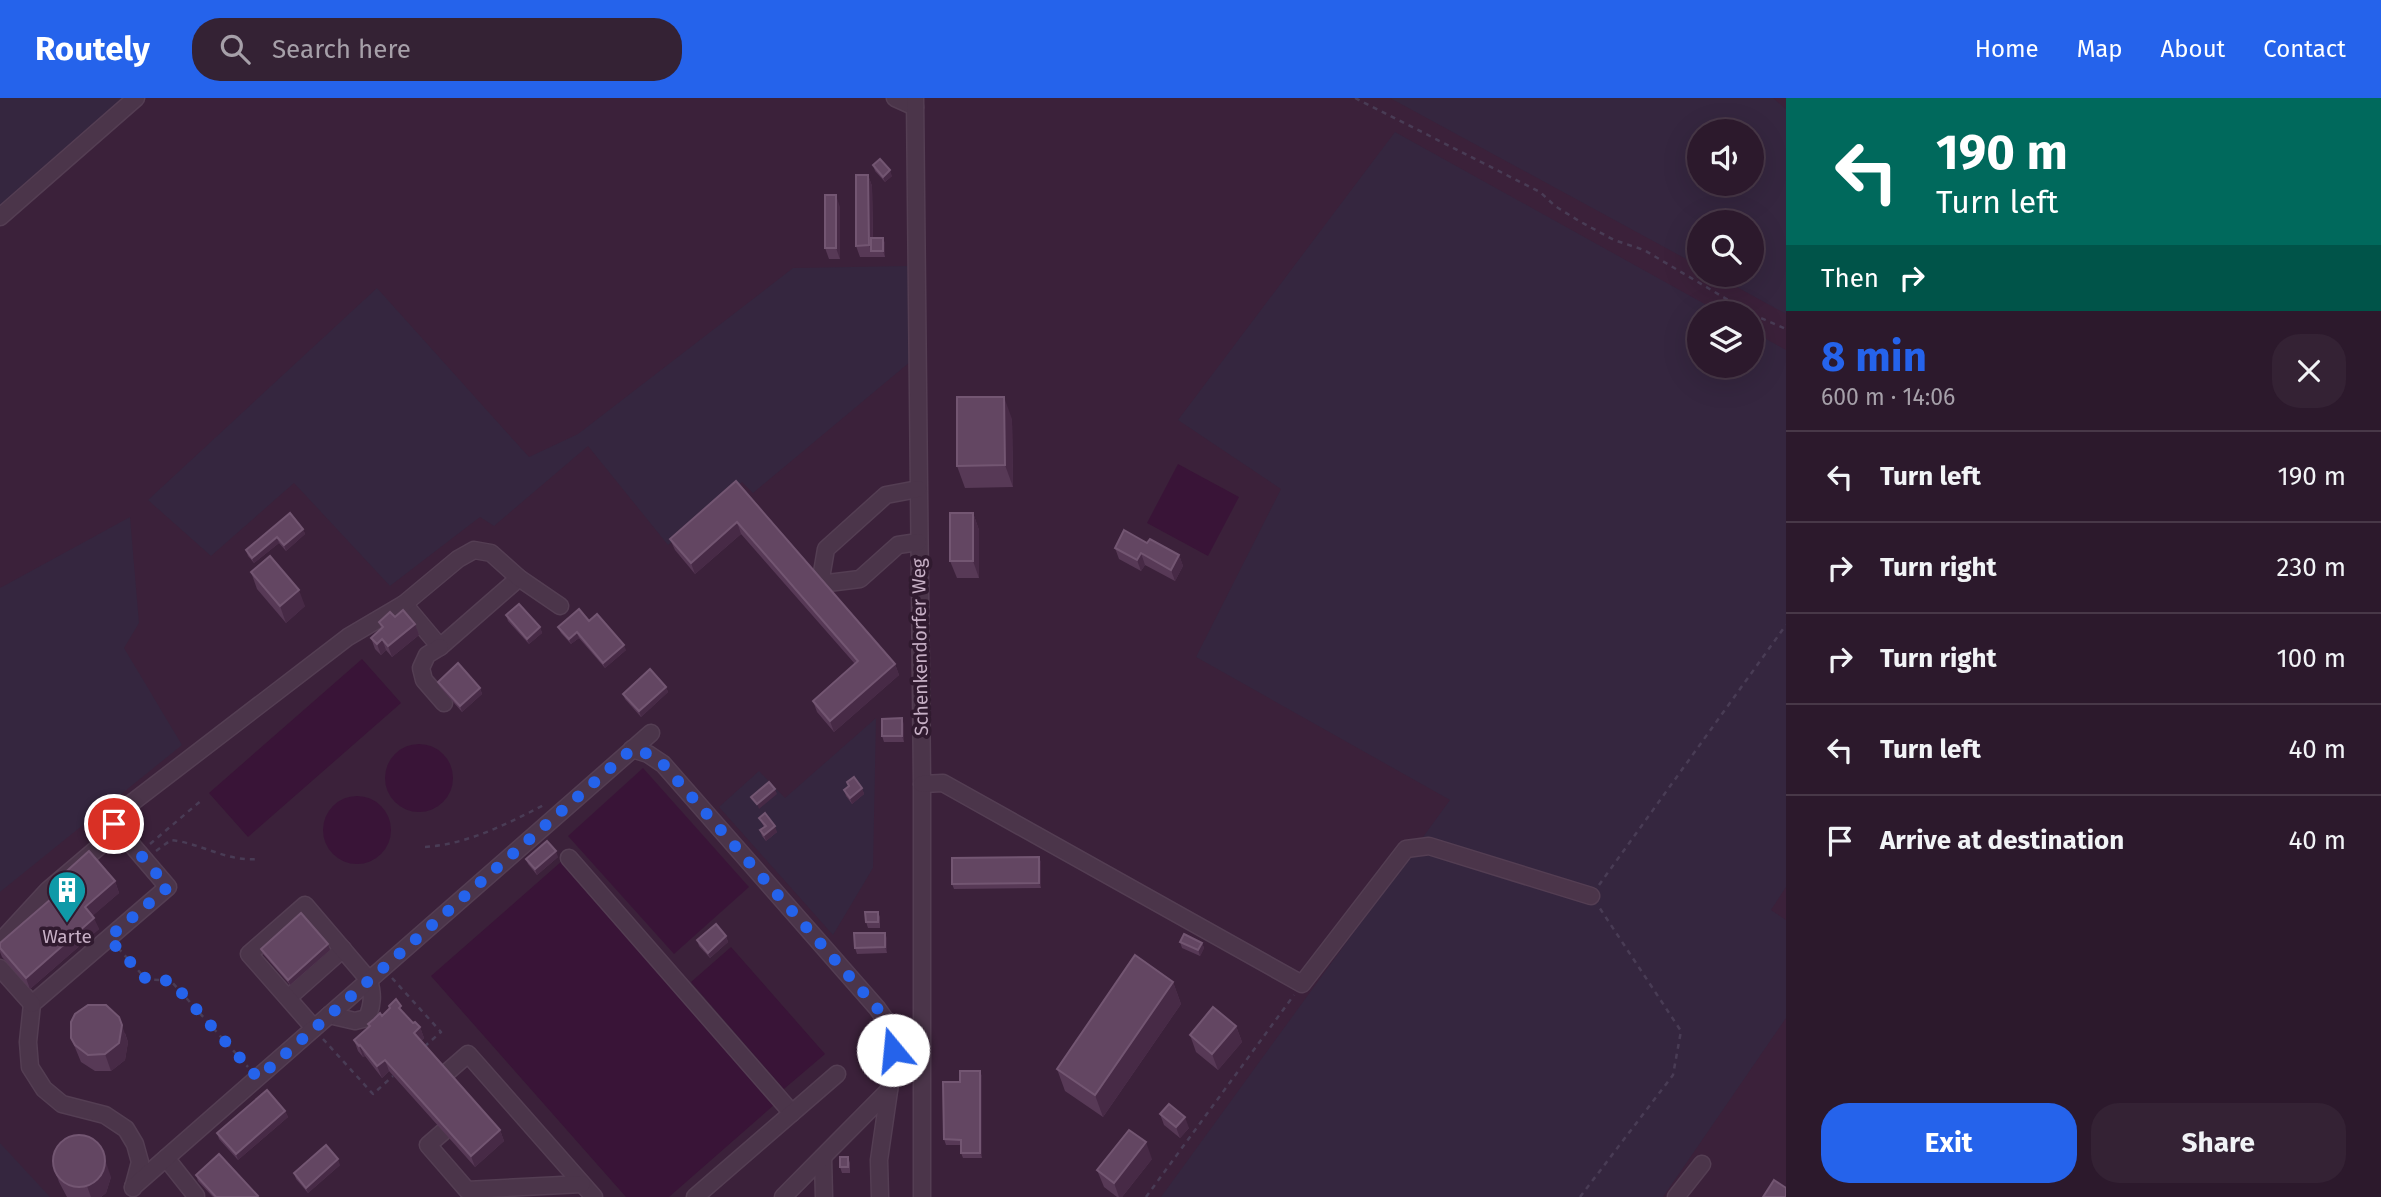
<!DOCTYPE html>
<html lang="en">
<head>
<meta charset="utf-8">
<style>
  :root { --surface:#2c192c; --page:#342234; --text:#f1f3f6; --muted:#a6a0a9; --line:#483848; --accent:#2563eb }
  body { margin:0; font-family:"Fira Sans",sans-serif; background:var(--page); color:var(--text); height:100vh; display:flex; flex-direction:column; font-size:26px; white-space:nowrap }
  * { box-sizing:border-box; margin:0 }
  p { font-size:23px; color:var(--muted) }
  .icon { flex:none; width:38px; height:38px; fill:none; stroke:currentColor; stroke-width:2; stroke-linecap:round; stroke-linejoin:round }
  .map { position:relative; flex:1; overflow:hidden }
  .sheet { display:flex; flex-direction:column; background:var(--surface); width:595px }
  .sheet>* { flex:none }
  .top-card { background:#00695c; color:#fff; overflow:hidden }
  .fabs { position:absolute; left:1687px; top:21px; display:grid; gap:14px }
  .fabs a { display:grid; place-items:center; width:77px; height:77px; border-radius:50%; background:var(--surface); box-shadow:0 7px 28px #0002,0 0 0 2px var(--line); font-size:35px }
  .pin { position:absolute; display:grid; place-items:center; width:60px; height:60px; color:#fff; margin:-30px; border:4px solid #fff; border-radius:50%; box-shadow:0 2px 7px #0007 }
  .me { position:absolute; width:77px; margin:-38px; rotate:343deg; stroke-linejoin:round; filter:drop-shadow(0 0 5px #0008) }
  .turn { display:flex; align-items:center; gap:24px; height:147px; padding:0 35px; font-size:32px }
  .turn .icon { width:91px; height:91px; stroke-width:2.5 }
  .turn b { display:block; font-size:49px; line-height:60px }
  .then { display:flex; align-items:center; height:66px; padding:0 35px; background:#0003; gap:14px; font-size:26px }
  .round { display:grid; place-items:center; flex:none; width:74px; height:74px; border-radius:28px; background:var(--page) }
  .overview { display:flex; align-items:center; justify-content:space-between; height:119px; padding:0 35px }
  h1 { font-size:42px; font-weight:700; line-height:52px; color:var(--accent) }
  .primary-button { display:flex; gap:14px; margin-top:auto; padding:14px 35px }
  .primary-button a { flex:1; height:80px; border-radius:28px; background:var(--accent); color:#fff; font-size:28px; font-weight:700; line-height:80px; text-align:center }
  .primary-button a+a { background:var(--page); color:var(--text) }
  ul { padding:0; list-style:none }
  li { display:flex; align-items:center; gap:21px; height:91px; padding:0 35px; border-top:2px solid var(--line) }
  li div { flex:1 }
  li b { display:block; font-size:26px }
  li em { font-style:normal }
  header { display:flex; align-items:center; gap:42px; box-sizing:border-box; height:98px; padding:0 35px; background:var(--accent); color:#fff }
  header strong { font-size:33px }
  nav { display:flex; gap:38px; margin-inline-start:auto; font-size:24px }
  .search { width:490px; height:63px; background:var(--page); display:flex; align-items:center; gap:18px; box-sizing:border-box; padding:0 24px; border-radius:28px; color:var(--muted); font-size:26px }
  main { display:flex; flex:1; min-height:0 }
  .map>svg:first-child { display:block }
</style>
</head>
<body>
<header>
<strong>Routely</strong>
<div class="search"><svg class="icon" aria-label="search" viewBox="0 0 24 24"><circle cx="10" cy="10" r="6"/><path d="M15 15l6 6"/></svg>Search here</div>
<nav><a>Home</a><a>Map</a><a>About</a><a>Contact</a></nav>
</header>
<main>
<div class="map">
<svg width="1786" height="1099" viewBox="0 0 1786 1099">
  <rect width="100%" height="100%" fill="#3b213a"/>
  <g fill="#35263f" fill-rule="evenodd">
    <path d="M0 0H129L0 113Z"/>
    <path d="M1390 0H1773L1786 11V216L1715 177H1752V124H1699V168ZM1699 33H1752V86H1699Z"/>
    <path d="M1395 34 1721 215H1699V268H1752V233L1786 252V789L1771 812 1786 822V920L1663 1099H1161L1450 702 1196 559 1281 391 1178 322Z"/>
    <path d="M909 168 910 264 753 395 742 384 668 447 588 348 494 428 480 419 390 488 294 385 211 458 148 402 377 190 529 359 578 336 793 170Z"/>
    <path d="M130 419 139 525 124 550 182 647 0 794V490Z"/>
    <path d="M876 620 873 770 833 837 719 709 759 673 785 700Z"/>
    <path d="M0 1045 50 1099H0Z"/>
  </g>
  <g fill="#391437">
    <path d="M1178 366 1239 399 1208 458 1147 425Z"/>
    <path d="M362 561 401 605 248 739 209 695Z"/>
    <circle cx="419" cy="680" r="34"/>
    <path d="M643 670 749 789 674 856 568 738Z"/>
    <circle cx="357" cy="732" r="34"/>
    <path d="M562 763 775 1006 669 1099H626L431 878Z"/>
    <path d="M731 849 825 956 784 991 691 884Z"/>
  </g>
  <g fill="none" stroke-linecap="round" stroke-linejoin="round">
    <g stroke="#543e53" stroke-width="19">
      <g id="minor">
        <path d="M895 0 915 9"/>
        <path d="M915 0 922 686V1099"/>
        <path d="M0 119 136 0"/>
        <path d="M918 391 886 397 826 451 820 486 860 481 898 447 918 444"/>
        <path d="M404 506 440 549 519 480"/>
        <path d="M440 549 427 557 421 570 424 582 444 605"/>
        <path d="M632 651 648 656 663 666 877 910 887 924 894 942 891 979 879 1062 880 1099"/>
        <path d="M922 686 943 685 1302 886 1406 751 1429 748 1591 798"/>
        <path d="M114 726 168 789 32 906 28 944 30 969 44 991 62 1006 105 1017 126 1031 135 1046 140 1064 133 1090"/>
        <path d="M569 760 792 1015"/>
        <path d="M0 844 48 792 101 747 129 707 348 539 404 506 458 461 474 452 491 455 519 480 560 508"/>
        <path d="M0 870 32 906"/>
        <path d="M288 900 343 851"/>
        <path d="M314 930 249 856 305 807 369 882C373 896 373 906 367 920L355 923 329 917"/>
        <path d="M445 976 468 956 594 1099"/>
        <path d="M443 1034 428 1047 467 1092 582 1086"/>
        <path d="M823 1059 824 1099"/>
        <path d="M166 1060 196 1098"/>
        <path d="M133 1089 651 635"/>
        <path d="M695 1099 837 976"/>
        <path d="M783 1099 889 992"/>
        <path d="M1676 1099 1702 1066"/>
      </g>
    </g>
    <g stroke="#493c55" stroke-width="2.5" stroke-dasharray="5 5" stroke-linecap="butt">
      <path d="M1355 0 1540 94 1555 108 1579 123 1614 142 1644 152 1750 215"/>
      <path d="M1752 216 1786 231"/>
      <path d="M150 746 203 701"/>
      <path d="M425 749C468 746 507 726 544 707"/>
      <path d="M156 753 171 742C200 745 228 764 257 761"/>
      <path d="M1599 787 1786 527"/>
      <path d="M118 850 146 881 171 883 248 969"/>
      <path d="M392 880 441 934 424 949"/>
      <path d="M323 941 373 996 393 978"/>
      <path d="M1146 1099 1294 897"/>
      <path d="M1580 1099 1673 977 1681 933 1599 809"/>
    </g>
    <use href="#minor" stroke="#4b354a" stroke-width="16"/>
  </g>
  <g fill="#573956">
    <path d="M873 67 892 78 885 84 875 73Z"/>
    <path d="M868 77 872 88 873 140H883L885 146V159H860L856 148Z"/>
    <path d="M840 109V161H829L825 150Z"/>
    <path d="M1012 321 1013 389 965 390 957 368Z"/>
    <path d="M736 383 895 566 899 577 834 634 817 614 813 603 855 566 741 436 695 476 675 452 670 441Z"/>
    <path d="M290 415 303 431 305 436 286 453 279 445 254 465 248 458 246 452Z"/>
    <path d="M973 415 979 432V480H957L950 463Z"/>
    <path d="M1147 445 1179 457 1183 468 1175 483 1145 467 1141 473 1119 461 1115 450Z"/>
    <path d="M251 474 305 508 286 525 257 491Z"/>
    <path d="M506 517 540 529 542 535 529 546 508 523Z"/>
    <path d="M395 519 415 526 419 537 392 559 386 552 381 557 375 551 371 540 381 531 379 524Z"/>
    <path d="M558 529 626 552 605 570 579 540 571 546 561 535Z"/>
    <path d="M438 584 480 590 482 596 462 614 440 589Z"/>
    <path d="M666 589 668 594 641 619 625 601 623 596Z"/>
    <path d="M904 626V644H884L882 638Z"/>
    <path d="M847 684 862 690 864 696 852 706 846 698 844 692 849 688Z"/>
    <path d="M759 720 777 734 766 743 762 738 760 732 764 729Z"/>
    <path d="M558 759 537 777 528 766 526 761Z"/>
    <path d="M1039 759 1041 765V790L954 791 952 786Z"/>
    <path d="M59 780 115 783 119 795 92 818 99 831 30 891 2 859 0 854V845L63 791Z"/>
    <path d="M878 814 880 819V830H868L866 824Z"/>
    <path d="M726 838 728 844 710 860 699 848 697 842Z"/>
    <path d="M887 840V855L857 856 855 850Z"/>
    <path d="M1180 844 1202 845 1204 850 1200 858 1182 850Z"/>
    <path d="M261 851 330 852 290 887 263 856Z"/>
    <path d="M1173 884 1181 906 1103 1019 1065 993 1057 971Z"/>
    <path d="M389 908 404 915 413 925 420 929 424 940 421 943 500 1032 504 1043 475 1069 389 973 382 980 365 958 363 959 358 953 354 942 369 928 368 926 382 918 390 910Z"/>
    <path d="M1236 928 1242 944 1218 972 1196 954 1190 937Z"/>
    <path d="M125 935 128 944 125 962 111 973H95L81 964 71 940Z"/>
    <path d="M980 973 982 979V1060H963L961 1055V1047H946L944 1041 960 984Z"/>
    <path d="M285 1013 288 1019 238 1062 219 1041 217 1035Z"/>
    <path d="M1160 1016 1189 1030 1180 1040 1164 1027Z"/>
    <path d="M219 1056 258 1099H213L198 1083 196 1077Z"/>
    <path d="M848 1059 850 1065V1075H842L840 1069Z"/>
    <path d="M1152 1061 1122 1099H1117L1104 1089 1097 1072Z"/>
    <path d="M53 1067 111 1079 106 1095 101 1099H67L59 1084Z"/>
    <path d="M340 1067 308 1095 296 1081 294 1075Z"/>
  </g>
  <g fill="#472a46">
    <path d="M890 72 892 78 885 84 883 79Z"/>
    <path d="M868 77 872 88 873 153H871L869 147Z"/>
    <path d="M836 97 840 109V161L836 150Z"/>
    <path d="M883 140 885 146V159L883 153Z"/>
    <path d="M1004 299 1012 321 1013 389 1005 367Z"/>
    <path d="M973 415 979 432V480L973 463Z"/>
    <path d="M737 424 741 436 695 476 691 465Z"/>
    <path d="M303 431 305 436 286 453 284 447Z"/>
    <path d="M277 439 279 445 254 465 252 460Z"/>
    <path d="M1141 455 1145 467 1141 473 1137 462Z"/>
    <path d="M1179 457 1183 468 1175 483 1171 472Z"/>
    <path d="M299 492 305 508 286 525 280 508Z"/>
    <path d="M415 526 419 537 392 559 388 548Z"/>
    <path d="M540 529 542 535 529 546 527 541Z"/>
    <path d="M577 534 579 540 571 546 569 541Z"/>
    <path d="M382 541 386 552 381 557 377 546Z"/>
    <path d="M624 547 626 552 605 570 603 565Z"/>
    <path d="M895 566 899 577 834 634 830 623Z"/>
    <path d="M666 589 668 594 641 619 639 613Z"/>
    <path d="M480 590 482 596 462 614 460 608Z"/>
    <path d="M902 620 904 626V644L902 638Z"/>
    <path d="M862 690 864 696 852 706 850 700Z"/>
    <path d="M775 691 777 696 759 711 757 706Z"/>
    <path d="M775 728 777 734 766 743 764 737Z"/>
    <path d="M556 753 558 759 537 777 535 771Z"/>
    <path d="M1039 759 1041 765V790L1039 785Z"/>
    <path d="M115 783 119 795 89 821 85 809Z"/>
    <path d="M94 820 99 831 30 891 26 880Z"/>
    <path d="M885 835 887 840V855L885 849Z"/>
    <path d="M726 838 728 844 710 860 708 855Z"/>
    <path d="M1202 845 1204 850 1200 858 1198 852Z"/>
    <path d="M328 846 330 852 290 887 288 882Z"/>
    <path d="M1173 884 1181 906 1103 1019 1095 997Z"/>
    <path d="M119 919 128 944 125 962 111 973 105 956Z"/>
    <path d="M1236 928 1242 944 1218 972 1212 956Z"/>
    <path d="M420 929 424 940 418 946 414 935Z"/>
    <path d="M360 947 365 958 363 959 359 948Z"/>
    <path d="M385 962 389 973 382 980 377 968Z"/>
    <path d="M980 973 982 979V1060L980 1055Z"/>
    <path d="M285 1013 288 1019 238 1062 236 1056Z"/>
    <path d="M1185 1019 1189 1030 1180 1040 1176 1029Z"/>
    <path d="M500 1032 504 1043 475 1069 471 1058Z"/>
    <path d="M1146 1044 1152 1061 1122 1099H1119L1114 1085Z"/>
    <path d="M100 1047 111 1079 106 1095 101 1099H91L87 1088Z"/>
    <path d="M338 1061 340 1067 308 1095 306 1090Z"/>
  </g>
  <g fill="#634662" stroke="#735672" stroke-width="2">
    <path d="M880 61 890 72 883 79 873 67Z"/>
    <path d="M856 77H868L869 147 856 148Z"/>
    <rect x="825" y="97" width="11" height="53"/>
    <rect x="871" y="140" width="12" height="13"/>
    <path d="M957 299H1004L1005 367 957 368Z"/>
    <path d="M736 383 895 566 830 623 813 603 858 563 737 424 691 465 670 441Z"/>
    <path d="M290 415 303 431 284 447 277 439 252 460 246 452Z"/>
    <rect x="950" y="415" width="23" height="48"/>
    <path d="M1124 432 1147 445 1150 441 1179 457 1171 472 1141 455 1137 462 1115 450Z"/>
    <path d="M270 458 299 492 280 508 251 474Z"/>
    <path d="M519 506 540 529 527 541 506 517Z"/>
    <path d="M579 511 589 523 597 516 624 547 603 565 577 534 569 541 558 529Z"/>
    <path d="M403 512 415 526 388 548 382 541 377 546 371 540 383 529 379 524 390 514 395 519Z"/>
    <path d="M458 565 480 590 460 608 438 584Z"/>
    <path d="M650 571 666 589 639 613 623 596Z"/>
    <path d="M902 620V638H882V621Z"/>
    <path d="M854 679 862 690 850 700 844 692 849 688 847 684Z"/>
    <path d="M769 684 775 691 757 706 751 699Z"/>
    <path d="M765 715 775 728 764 737 760 732 766 728 759 720Z"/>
    <path d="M547 743 556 753 535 771 526 761Z"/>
    <path d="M89 753 115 783 85 809 94 820 26 880 0 850V845L66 788 59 780Z"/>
    <path d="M1039 759V785L952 786V760Z"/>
    <path d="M865 814H878V824H866Z"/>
    <path d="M301 815 328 846 288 882 261 851Z"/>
    <path d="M716 826 726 838 708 855 697 842Z"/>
    <path d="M854 835H885V849L855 850Z"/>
    <path d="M1184 836 1202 845 1198 852 1180 844Z"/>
    <path d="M1135 857 1173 884 1095 997 1057 971Z"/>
    <path d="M396 901 401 908 399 910 413 925 415 924 420 929 414 935 500 1032 471 1058 385 962 377 968 360 947 359 948 354 942 370 928 368 926 374 921 380 915 382 918 390 910 389 908Z"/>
    <path d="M88 907H106L119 919 122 927 119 945 105 956 88 957 75 947 71 940V924L75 916Z"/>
    <path d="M1213 909 1236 928 1212 956 1190 937Z"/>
    <path d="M960 973H980V1055H961V1042L944 1041 943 984H960Z"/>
    <path d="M267 992 285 1013 236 1056 217 1035Z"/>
    <path d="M1169 1006 1185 1019 1176 1029 1160 1016Z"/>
    <path d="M1129 1032 1146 1044 1114 1085 1097 1072Z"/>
    <circle cx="79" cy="1063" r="26"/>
    <path d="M326 1047 338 1061 306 1090 294 1075Z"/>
    <path d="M219 1056 258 1098 257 1099H216L196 1077Z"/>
    <rect x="840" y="1059" width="8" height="10"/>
    <path d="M1774 1082 1786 1090V1099H1763Z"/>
  </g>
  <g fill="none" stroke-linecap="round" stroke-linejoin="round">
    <path stroke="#2563eb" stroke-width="12" stroke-dasharray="0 21.6" d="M114 726 168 789 108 840 146 881 171 883 258 980 632 651 648 656 663 666 877 910C886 923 895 935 893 952"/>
  </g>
  <defs>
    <g id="building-pin" transform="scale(2.0125)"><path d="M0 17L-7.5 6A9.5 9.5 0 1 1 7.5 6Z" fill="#0f9aa8" stroke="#301a2f"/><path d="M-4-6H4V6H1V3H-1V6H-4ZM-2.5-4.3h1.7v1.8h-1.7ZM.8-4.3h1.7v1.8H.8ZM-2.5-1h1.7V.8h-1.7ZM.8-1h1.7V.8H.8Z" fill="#fff"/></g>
  </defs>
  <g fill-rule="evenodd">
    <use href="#building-pin" x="67" y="792"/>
  </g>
  <g text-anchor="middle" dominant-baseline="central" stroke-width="7" stroke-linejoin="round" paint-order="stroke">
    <g font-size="19" fill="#c7b0c6" stroke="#301a2f">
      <text transform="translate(920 549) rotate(-91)">Schenkendorfer Weg</text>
    </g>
    <g font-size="19" fill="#c7b0c6" stroke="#301a2f">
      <text x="67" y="838">Warte</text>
    </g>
  </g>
</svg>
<div class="fabs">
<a><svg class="icon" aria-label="sound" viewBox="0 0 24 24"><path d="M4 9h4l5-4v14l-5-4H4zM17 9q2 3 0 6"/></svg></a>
<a><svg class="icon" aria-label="search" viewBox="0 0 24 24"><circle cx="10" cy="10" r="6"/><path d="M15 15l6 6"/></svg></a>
<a><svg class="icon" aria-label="layers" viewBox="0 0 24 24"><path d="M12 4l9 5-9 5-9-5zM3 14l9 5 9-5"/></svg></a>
</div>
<div class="pin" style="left:114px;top:726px;background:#d93025"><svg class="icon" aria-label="arrive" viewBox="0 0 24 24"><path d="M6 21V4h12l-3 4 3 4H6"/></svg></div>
<svg class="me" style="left:893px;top:952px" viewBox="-20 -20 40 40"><circle r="19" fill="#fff"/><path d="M0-13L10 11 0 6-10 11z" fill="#2563eb"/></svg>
</div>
<section class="sheet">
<div class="top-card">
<div class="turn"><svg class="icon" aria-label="left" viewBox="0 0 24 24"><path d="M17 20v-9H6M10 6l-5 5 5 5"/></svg><div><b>190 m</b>Turn left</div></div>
<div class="then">Then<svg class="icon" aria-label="right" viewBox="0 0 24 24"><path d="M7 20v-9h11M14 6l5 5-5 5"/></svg></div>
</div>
<div class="overview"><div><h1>8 min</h1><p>600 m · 14:06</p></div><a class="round"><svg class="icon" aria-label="close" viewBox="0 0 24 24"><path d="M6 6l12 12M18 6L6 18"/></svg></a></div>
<ul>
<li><svg class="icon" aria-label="left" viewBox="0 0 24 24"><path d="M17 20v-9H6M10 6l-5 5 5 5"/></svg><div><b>Turn left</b></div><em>190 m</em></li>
<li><svg class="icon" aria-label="right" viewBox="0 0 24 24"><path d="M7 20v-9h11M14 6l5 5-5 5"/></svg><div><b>Turn right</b></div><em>230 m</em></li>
<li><svg class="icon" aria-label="right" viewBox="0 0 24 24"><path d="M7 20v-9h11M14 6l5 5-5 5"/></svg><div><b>Turn right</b></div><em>100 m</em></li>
<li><svg class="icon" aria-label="left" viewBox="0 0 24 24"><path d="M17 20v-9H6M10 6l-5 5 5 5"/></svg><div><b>Turn left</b></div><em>40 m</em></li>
<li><svg class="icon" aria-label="arrive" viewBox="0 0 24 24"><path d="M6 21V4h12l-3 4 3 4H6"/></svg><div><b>Arrive at destination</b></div><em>40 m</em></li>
</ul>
<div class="primary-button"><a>Exit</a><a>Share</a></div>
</section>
</main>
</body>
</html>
